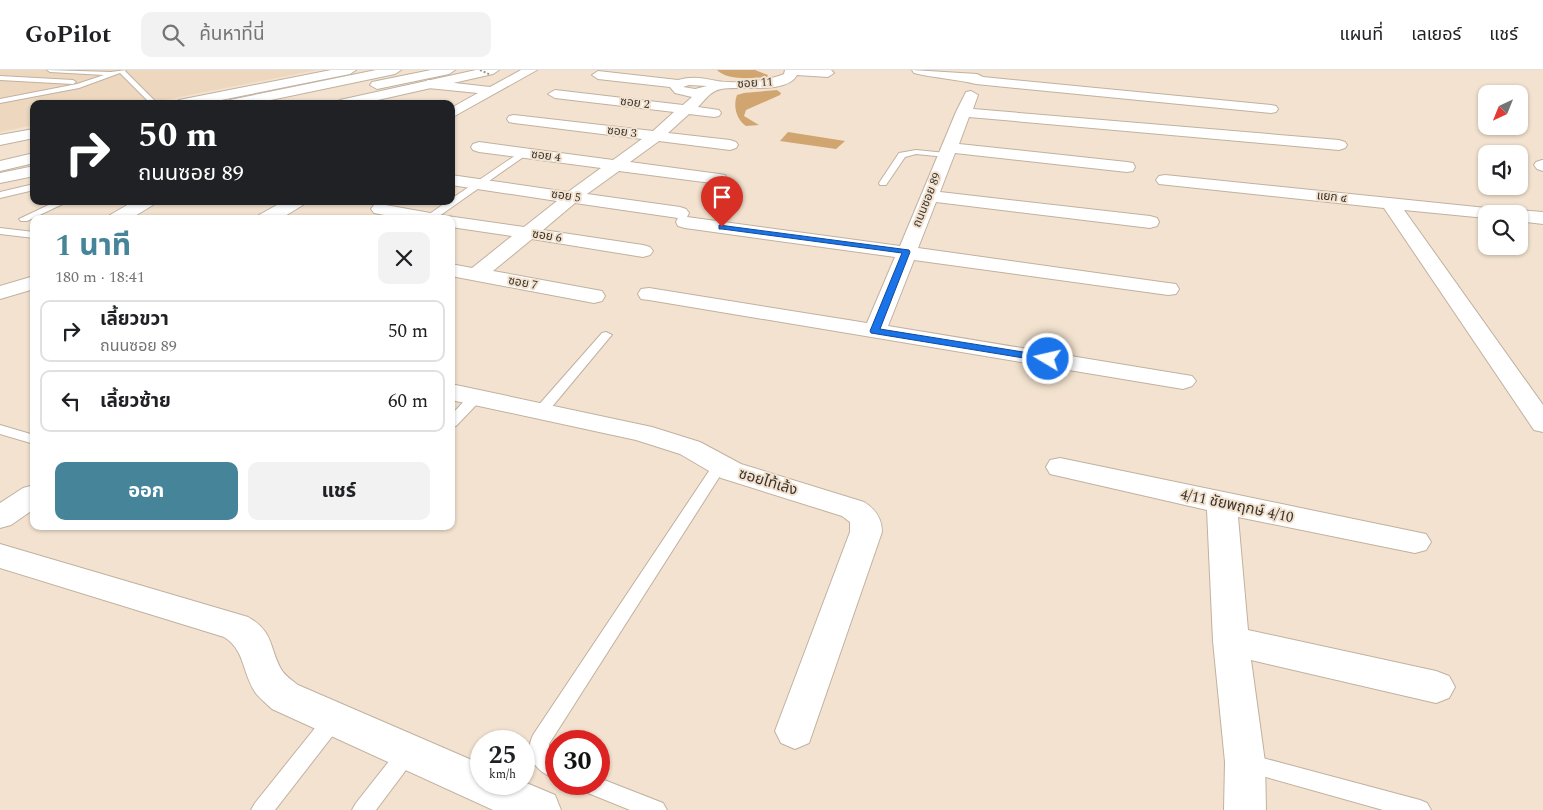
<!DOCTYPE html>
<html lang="th">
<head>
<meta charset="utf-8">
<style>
  :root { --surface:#fff; --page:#f2f2f2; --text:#202124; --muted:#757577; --line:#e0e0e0; --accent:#458499 }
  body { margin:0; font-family:Spectral,"Noto Sans Thai",serif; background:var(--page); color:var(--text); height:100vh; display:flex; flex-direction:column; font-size:19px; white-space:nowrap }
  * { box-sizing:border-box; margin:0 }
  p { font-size:16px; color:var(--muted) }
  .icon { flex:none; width:28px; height:28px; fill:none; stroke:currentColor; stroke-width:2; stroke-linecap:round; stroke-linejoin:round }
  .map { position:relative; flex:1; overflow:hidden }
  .details { position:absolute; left:30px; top:145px; width:425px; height:315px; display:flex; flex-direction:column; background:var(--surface); border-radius:10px; box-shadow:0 1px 4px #0004 }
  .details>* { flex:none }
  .banner { position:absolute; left:30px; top:30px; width:425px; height:105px; border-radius:10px; box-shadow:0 1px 4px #0004; background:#202124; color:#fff; overflow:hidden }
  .needle { width:32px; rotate:223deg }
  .fabs { position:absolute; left:1478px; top:15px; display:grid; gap:10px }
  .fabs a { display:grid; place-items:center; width:50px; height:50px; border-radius:10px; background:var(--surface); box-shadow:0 1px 4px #0004; font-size:25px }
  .speed { position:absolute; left:470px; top:660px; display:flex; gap:10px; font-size:25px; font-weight:700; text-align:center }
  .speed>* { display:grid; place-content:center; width:65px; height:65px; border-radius:50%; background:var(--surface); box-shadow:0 1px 4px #0004; line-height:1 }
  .speed small { font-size:12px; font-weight:400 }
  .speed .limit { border:8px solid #d22; background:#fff; color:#111 }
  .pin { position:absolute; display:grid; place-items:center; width:42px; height:42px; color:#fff; margin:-51px -21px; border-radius:50% 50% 50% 0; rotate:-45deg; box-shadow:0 0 5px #0007 }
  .pin .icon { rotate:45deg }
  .me { position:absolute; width:55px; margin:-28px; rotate:279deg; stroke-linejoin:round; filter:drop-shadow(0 0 4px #0008) }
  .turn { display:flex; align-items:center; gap:18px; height:105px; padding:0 25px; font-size:22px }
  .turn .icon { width:65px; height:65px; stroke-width:2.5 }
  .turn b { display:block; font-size:35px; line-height:42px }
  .round { display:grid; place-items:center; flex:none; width:52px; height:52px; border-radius:10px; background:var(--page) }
  .headline { display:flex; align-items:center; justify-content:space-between; height:85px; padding:0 25px }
  h1 { font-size:30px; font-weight:700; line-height:38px; color:var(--accent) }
  .button { display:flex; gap:10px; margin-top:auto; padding:10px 25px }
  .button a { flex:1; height:58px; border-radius:10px; background:var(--accent); color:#fff; font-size:20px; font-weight:700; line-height:58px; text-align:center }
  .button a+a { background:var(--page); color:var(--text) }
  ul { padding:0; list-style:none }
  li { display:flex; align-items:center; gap:15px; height:62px; margin:0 10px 8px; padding:0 15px; border:2px solid var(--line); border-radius:10px }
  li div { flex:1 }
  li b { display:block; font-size:19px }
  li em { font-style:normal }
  header { display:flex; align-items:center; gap:30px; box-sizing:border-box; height:70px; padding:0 25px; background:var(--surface); border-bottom:1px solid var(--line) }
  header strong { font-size:24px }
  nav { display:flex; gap:28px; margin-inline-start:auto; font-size:18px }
  .search { width:350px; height:45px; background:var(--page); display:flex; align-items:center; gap:12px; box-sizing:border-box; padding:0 18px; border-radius:10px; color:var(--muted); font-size:19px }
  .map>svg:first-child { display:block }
</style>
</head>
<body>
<header>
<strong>GoPilot</strong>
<div class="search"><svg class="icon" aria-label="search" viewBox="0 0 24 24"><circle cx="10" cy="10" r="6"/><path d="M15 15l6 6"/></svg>ค้นหาที่นี่</div>
<nav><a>แผนที่</a><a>เลเยอร์</a><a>แชร์</a></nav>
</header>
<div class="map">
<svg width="1543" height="740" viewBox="0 0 1543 740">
  <rect width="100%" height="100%" fill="#f2e2cf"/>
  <path fill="#edd8bf" d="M0 0H317L144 34H34V55L0 62Z"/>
  <g fill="#d0a570">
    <path d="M717 0H755L768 5 767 7C752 8 728 11 717 0Z"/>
    <path d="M777 20 781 23 780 25 746 40 744 46 759 55 746 56C736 49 733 36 737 25L744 23Z"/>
    <path d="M788 62 845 71 836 79 780 71Z"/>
  </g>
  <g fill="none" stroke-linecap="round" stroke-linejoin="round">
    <g stroke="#c1b1a0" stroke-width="2">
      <g id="lane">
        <path d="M47 0 111 2 126 0 125 1 158 34H151L120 3 79 18 0 33V29L77 14 104 5 50 2Z"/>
        <path d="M0 6 73 10 76 12 73 14 0 10Z"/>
        <path d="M916 80 946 83 950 85 946 87 916 84 905 87 886 115H880L879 113 899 83Z"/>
        <path d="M522 81 529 83 435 149H428V145L448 131H451V129Z"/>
        <path d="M34 114V120L0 128V122Z"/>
        <path d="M57 131H69L27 151H21L19 149Z"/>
        <path d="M0 158 34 162V168L0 164Z"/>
        <path d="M606 262 612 265 610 267 546 344H536L534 341 536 338 602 263Z"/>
        <path d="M476 323 481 324 482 327 481 330 456 356 451 357V345L471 324Z"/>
        <path d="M0 355 34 365V374L0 364Z"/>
        <path d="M720 390 725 392 727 395 549 674V684L556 690V709C536 702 523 686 533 665L715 392Z"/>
        <path d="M334 640 341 643 344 649 341 655 275 740H251L255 733 327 643Z"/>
        <path d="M408 673 415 676 418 682 415 688 376 740H352L356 733 401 676Z"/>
        <path d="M1248 684 1420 730 1427 733 1431 740H1383L1248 702 1241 700 1238 693 1241 686Z"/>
        <path d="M599 708 663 733 667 740H630L583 721 580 714H599Z"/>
      </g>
    </g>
    <g stroke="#c1b1a0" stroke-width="2">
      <g id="street">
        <path d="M521 0H537L451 48V38L478 23 428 18 421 14 428 10 490 17Z"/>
        <path d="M785 0H831L834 3 828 7 797 5C786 25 740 15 721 19 710 21 705 30 698 37L719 40 721 43 719 46 714 47 689 44 668 63 730 70 736 72 738 75 736 78 730 80 659 71 630 92 719 104 725 105 727 109 725 113 719 114 619 101 587 124 680 137 686 139 689 143 687 147 900 176 956 42 966 22 971 21 978 25 973 39 1339 70 1345 72 1347 75 1345 78 1339 80 969 47 959 74 1127 92 1133 93 1135 97 1133 101 1127 102 955 83 940 122 1150 146 1157 148 1159 152 1157 156 1150 158 936 132 918 178 1168 213 1176 214 1179 219 1176 224 1168 225 914 190 888 256 1192 306 1196 311 1192 316 1183 319 649 230 641 229 638 224 641 219 649 218 867 253 895 187 685 158 678 156 676 152 678 148 575 133 543 160 643 175 650 177 653 181 650 185 643 187 532 169 493 201 602 221 605 226 602 231 594 233 451 206V194L472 198 512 166 451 157V149H405L374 143 371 139 374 135 380 134 447 146 524 157 557 131 451 115V105L568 122 601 98 479 82 473 80 471 77 473 74 479 72 613 90 642 69 514 53 509 52 507 49 509 46 514 45 653 61 674 42 555 28 548 24 555 20 683 35 692 27 675 23 670 17 598 9 592 5 598 1 678 10C692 6 703 8 717 11 733 14 769 11 784 4ZM689 15 707 16 695 19 683 17Z"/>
        <path d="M912 0 977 4 983 7 1271 35 1276 36 1278 39 1276 42 1271 43 976 14C956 9 934 8 914 3Z"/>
        <path d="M1542 90H1543V101L1537 99 1534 95 1536 92Z"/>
        <path d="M1165 105 1506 140 1508 144H1486V148L1404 140 1543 335V362L1534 360 1384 138 1159 114 1156 110 1159 106Z"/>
        <path d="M284 131H306L303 135 280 149H257L259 145Z"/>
        <path d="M1519 140 1543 142V154L1519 151V144H1511Z"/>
        <path d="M34 206V219L0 229V216Z"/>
        <path d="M451 314 652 357 700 372 741 394 864 432C875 439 882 448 882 462L809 673 795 679 781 673 775 661 850 462V452L842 446 721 408 680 384 636 370 451 330Z"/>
        <path d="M1060 388 1426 464 1431 472 1426 480 1415 483 1238 447 1248 560 1436 601 1449 606 1455 617 1449 628 1436 633 1251 590 1265 692 1266 740H1224L1225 692 1213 571 1207 440 1050 404 1046 397 1050 390Z"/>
        <path d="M0 474 248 547C274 562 269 577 281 599 285 606 293 611 298 615L481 694V714H524V712L555 725 561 740H493L272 639C266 633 259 628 255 622 242 602 245 580 224 567L0 498Z"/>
      </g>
    </g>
    <g stroke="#c1b1a0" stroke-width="2">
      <g id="secondary">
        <path d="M331 0H356L350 4 201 34H172L179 30Z"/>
        <path d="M476 0H499L493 4 360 34H333L340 30Z"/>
        <path d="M34 59V68L0 75V65Z"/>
        <path d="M34 96V106L0 113V103Z"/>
        <path d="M134 131H156L153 135 130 149H108L110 145Z"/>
        <path d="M34 415V439L11 455 0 458V433L23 418Z"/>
      </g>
    </g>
    <g stroke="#c1b1a0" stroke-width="2">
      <g id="highway">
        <path d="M376 0H401L395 4 251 34H223L230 30Z"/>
        <path d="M431 0H455L449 4 377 19 370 15 372 12Z"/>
        <path d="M34 83V93L0 101V91Z"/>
      </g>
    </g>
    <use href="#lane" fill="#fff" fill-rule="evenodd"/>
    <use href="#street" fill="#fff" fill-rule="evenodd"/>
    <use href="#secondary" fill="#fff" fill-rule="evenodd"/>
    <use href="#highway" fill="#fff" fill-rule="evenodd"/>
    <path stroke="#9e9385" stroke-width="2" stroke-dasharray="2 2" stroke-linecap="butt" d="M480 0 491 5"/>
  </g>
  <path fill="#1a73e8" stroke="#114b97" d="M719 155 909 180 910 182 880 259 1048 286 1053 289 1048 292 871 263 870 261 902 183 722 159H719Z"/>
  <g text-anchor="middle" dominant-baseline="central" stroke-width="4" stroke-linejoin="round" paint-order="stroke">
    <g font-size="12" fill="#3a342d" stroke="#f2e2cf">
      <text transform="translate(755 13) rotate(-4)">ซอย 11</text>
      <text transform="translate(635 33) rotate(7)">ซอย 2</text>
      <text transform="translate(622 62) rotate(7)">ซอย 3</text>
      <text transform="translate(546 86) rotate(7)">ซอย 4</text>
      <text transform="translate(566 126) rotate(8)">ซอย 5</text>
      <text transform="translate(1332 127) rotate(6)">แยก ๔</text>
      <text transform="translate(927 130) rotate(-68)">ถนนซอย 89</text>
      <text transform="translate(547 166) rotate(9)">ซอย 6</text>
      <text transform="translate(523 213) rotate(10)">ซอย 7</text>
    </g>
    <g font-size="15" fill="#3a342d" stroke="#f2e2cf">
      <text transform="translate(768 412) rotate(17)">ซอยไท้เล้ง</text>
      <text transform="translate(1237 436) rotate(12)">4/11 ชัยพฤกษ์ 4/10</text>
    </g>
  </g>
</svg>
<div class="fabs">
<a><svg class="needle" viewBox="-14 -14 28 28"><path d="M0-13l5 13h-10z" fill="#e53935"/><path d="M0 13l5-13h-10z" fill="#757577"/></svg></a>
<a><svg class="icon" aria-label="sound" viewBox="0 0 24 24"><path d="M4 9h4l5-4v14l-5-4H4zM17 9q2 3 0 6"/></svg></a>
<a><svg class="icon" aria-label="search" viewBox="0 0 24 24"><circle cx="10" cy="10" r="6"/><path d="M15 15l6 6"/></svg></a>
</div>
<div class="speed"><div>25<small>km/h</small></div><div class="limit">30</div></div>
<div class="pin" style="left:722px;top:157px;background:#d93025"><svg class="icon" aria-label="arrive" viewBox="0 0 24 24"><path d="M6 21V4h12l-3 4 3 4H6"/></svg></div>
<svg class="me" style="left:1048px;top:289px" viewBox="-20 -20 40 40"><circle r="17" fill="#1a73e8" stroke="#fff" stroke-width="3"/><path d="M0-11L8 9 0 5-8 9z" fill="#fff"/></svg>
<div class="banner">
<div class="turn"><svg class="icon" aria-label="right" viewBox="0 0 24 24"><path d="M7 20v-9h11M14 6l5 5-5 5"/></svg><div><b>50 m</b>ถนนซอย 89</div></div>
</div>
<section class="details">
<div class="headline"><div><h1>1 นาที</h1><p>180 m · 18:41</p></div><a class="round"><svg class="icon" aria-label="close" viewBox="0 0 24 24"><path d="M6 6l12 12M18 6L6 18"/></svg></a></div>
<ul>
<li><svg class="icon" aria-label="right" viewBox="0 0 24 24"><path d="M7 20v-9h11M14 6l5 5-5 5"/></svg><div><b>เลี้ยวขวา</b><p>ถนนซอย 89</p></div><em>50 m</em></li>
<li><svg class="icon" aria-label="left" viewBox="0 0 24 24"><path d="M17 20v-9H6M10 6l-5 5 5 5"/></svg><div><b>เลี้ยวซ้าย</b></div><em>60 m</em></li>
</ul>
<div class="button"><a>ออก</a><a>แชร์</a></div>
</section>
</div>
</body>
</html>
